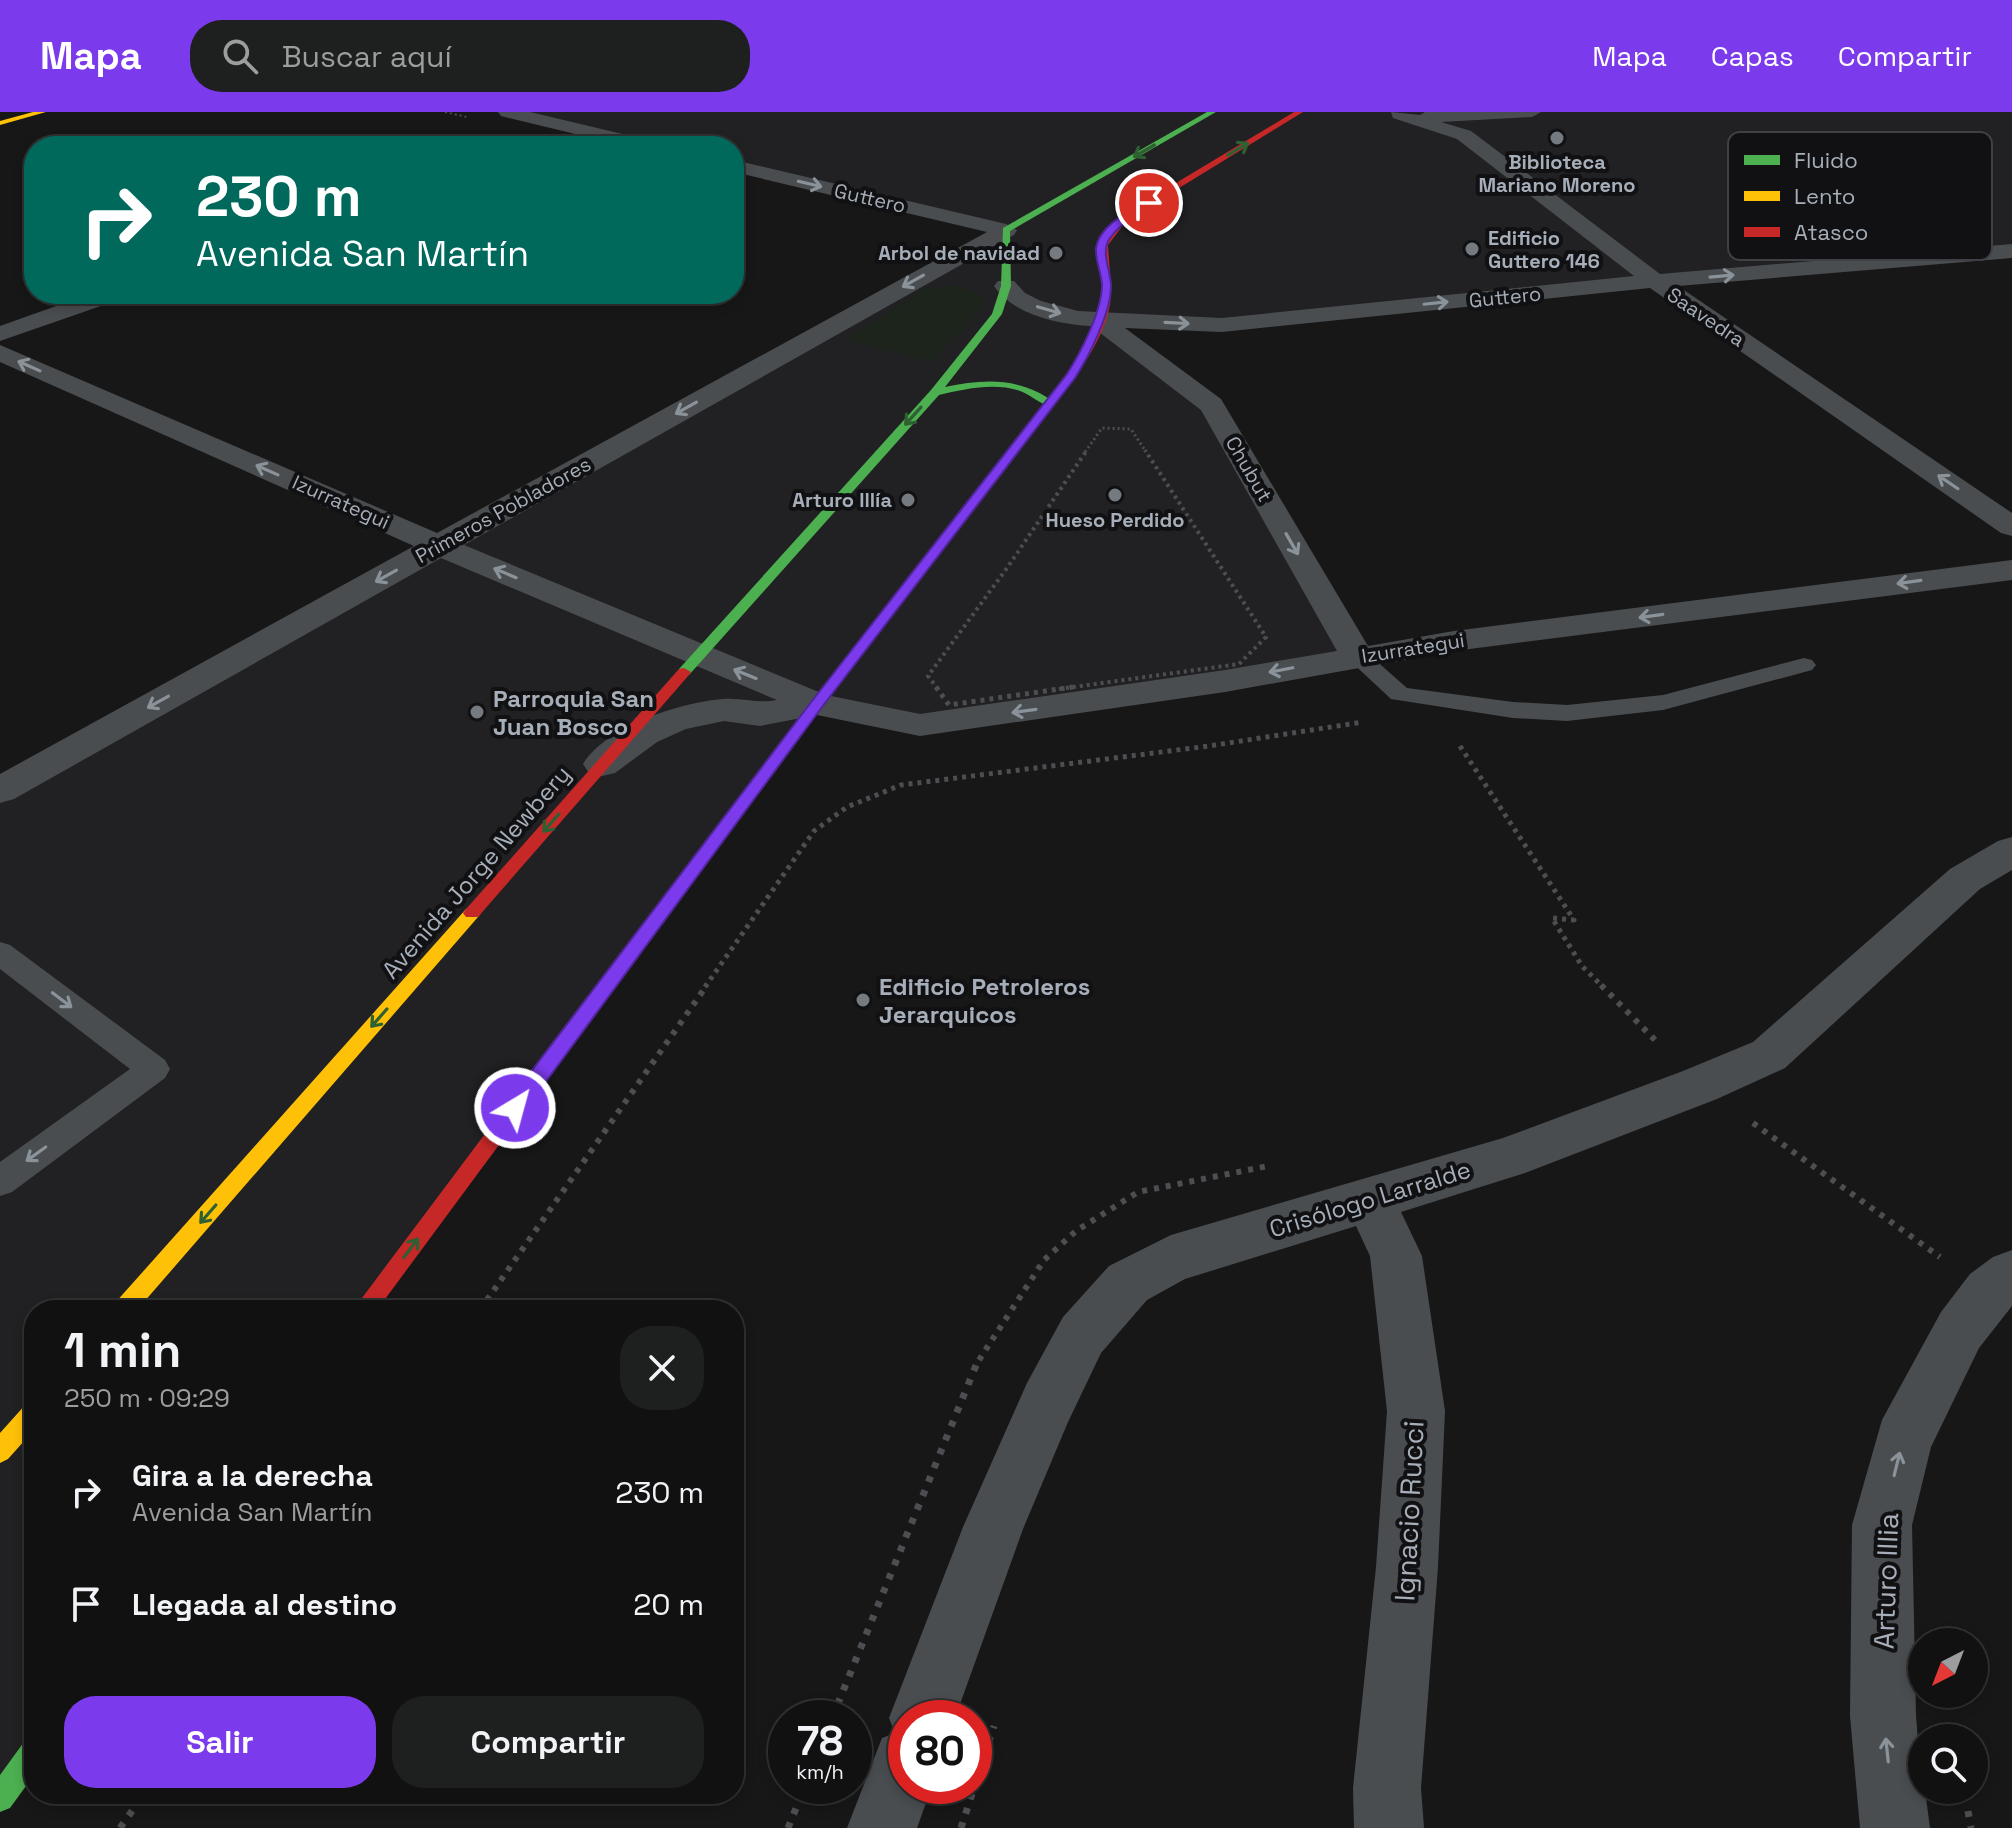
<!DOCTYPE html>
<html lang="es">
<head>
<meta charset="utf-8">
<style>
  :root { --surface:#111; --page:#1e1f1f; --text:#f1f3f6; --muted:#9c9d9f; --line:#303131; --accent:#7c3aed }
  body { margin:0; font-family:"Space Grotesk",sans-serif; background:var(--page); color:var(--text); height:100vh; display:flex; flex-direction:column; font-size:30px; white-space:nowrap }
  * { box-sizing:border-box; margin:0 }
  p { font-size:26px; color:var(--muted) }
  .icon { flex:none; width:44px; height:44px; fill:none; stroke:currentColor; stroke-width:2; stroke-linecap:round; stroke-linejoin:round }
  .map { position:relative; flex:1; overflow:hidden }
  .sheet { position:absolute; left:24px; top:1188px; width:720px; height:504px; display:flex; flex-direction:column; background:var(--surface); border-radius:32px; box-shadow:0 4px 12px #0003,0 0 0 2px var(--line) }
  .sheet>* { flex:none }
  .hud { position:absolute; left:24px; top:24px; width:720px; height:168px; border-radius:32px; box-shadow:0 4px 12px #0003,0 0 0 2px var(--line); background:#00695c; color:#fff; overflow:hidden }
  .needle { width:52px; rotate:222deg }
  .tools { position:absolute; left:1908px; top:1516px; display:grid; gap:16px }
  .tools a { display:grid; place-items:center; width:80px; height:80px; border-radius:50%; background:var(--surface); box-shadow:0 4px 12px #0003,0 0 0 2px var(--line); font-size:40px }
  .speed { position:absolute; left:768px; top:1588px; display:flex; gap:16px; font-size:40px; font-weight:700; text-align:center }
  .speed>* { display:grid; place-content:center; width:104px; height:104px; border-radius:50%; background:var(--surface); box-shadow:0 4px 12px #0003,0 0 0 2px var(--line); line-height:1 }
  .speed small { font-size:20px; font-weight:400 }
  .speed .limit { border:12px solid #d22; background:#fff; color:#111 }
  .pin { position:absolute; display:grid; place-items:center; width:68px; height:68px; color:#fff; margin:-34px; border:4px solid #fff; border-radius:50%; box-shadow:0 2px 8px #0007 }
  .me { position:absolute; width:88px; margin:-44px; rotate:37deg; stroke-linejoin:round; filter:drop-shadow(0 0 6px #0008) }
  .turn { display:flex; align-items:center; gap:28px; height:168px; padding:0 40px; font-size:36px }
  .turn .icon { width:104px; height:104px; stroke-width:2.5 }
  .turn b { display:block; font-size:56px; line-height:68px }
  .round { display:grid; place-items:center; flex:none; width:84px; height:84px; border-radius:32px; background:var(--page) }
  .overview { display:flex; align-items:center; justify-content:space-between; height:136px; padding:0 40px }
  h1 { font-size:48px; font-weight:800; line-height:60px }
  .button { display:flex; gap:16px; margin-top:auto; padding:16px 40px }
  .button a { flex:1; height:92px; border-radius:32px; background:var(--accent); color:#fff; font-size:32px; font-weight:800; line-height:92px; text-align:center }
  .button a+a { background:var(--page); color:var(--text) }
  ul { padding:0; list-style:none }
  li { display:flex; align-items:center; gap:24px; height:112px; padding:0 40px }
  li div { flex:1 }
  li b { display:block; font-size:30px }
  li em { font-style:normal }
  header { display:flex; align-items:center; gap:48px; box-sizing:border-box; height:112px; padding:0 40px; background:var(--accent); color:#fff }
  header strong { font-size:38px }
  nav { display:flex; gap:44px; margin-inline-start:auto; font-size:28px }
  .search { width:560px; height:72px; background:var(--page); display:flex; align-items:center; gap:20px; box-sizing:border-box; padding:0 28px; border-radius:32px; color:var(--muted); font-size:30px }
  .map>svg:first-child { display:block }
</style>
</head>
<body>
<header>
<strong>Mapa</strong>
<div class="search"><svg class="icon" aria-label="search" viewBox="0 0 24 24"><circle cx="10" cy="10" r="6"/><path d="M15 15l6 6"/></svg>Buscar aquí</div>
<nav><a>Mapa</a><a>Capas</a><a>Compartir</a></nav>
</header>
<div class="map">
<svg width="2012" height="1716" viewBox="0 0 2012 1716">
  <rect width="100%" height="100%" fill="#171717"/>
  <path fill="#212123" d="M507 0H2012V139L1222 213 1101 208 1212 293 1357 544 920 613 817 592 364 1198H34V1640L0 1686V678L1005 118 734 54V34H649Z"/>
  <path fill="#1c241c" d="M957 174 976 180 983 186 984 194 932 250 845 228 926 176Z"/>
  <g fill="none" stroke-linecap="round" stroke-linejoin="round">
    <path stroke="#4c4e51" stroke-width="2" stroke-dasharray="2 3" stroke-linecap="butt" d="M445 0 467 5"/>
    <g stroke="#4c4e51" stroke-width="3" stroke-dasharray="2 3" stroke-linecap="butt">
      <path d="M157 192 182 182"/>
      <path d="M1085 340 1102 316 1131 317 1146 340"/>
    </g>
    <g stroke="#4c4e51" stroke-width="4" stroke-dasharray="3 4" stroke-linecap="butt">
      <path d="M938 577 928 564 1007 456 1087 338"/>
      <path d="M1059 577 1239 552 1266 525 1145 338"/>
    </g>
    <g stroke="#4c4e51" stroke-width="5" stroke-dasharray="4 5" stroke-linecap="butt">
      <path d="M936 575 949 593 1073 575"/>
      <path d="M1460 634 1574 808 1552 806 1582 854 1603 875"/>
      <path d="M705 875 814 719 847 695 901 673 1209 634 1363 610"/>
    </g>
    <g stroke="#4c4e51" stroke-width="6" stroke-dasharray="5 7" stroke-linecap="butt">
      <path d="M1601 873 1657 930"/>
      <path d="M1753 1011 1940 1145"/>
      <path d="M480 1198 707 873"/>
      <path d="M979 1248 1044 1148 1076 1119 1138 1080 1268 1054"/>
    </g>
    <g stroke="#4c4e51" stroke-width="7" stroke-dasharray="6 9" stroke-linecap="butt">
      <path d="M832 1606 979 1246"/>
      <path d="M1968 1699 1971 1716"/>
      <path d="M120 1716 144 1682"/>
      <path d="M788 1716 805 1674"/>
      <path d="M961 1716 994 1614"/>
    </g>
    <g fill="#4a4d50" fill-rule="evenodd">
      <path d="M1357 537 1365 539 1407 576 1513 590 1567 593 1663 583 1804 546 1812 548 1816 553 1812 558 1663 598 1567 609 1513 606 1391 587 1345 544 1349 539Z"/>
      <path d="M0 830 10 833 165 948 170 957 165 966 12 1080 0 1084V1050L130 957 0 857Z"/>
    </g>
    <g fill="#4a4d50" fill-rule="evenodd">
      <path d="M498 0H530L656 30 658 34H625L501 4Z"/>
      <path d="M1391 0 1420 3 1425 0H1541L1532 5 1441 10 1471 19 1660 162 2012 132V146L1678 174 2012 401V424L2001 421 1650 176 1222 220 1125 216 1221 287 1368 534 1454 519 2012 448V468L1454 539 1225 580 920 624 817 603 760 614 724 609 686 617 657 630 615 661 602 664 589 661 583 652C607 614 679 591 722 587 741 585 758 592 777 588L441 446 14 687 0 691V662L414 434 0 250V233L437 421 987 120 734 60V48L1006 112 1017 118 1014 123 464 433 826 583 920 602 1225 558 1337 539 1201 298 1091 214C1058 212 1014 203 994 174L998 169H1014L1025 181 1041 189 1078 199 1222 206 1634 164 1457 27 1393 6Z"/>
      <path d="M90 182H125L121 187 0 229V214Z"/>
      <path d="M2012 725V758L1980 777 1785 956 1717 987 1525 1061 1401 1100 1422 1144 1445 1299 1438 1455 1421 1676 1424 1716H1354L1353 1676 1376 1455 1387 1299 1370 1144 1356 1114 1185 1167 1147 1188 1101 1241 1068 1310 1023 1417 955 1606H906V1674H932L917 1716H847L882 1626 895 1621 889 1606 963 1415 1027 1271 1063 1205 1109 1154 1171 1123 1503 1026 1683 959 1753 930 1950 757 1998 729Z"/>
      <path d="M2012 1138V1194L1979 1236 1931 1335 1912 1413 1916 1604 1922 1678H1925L1930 1716H1860L1850 1604 1852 1413 1882 1308 1941 1200 1970 1162 1993 1145Z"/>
    </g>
    <g fill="#4caf50" fill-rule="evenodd">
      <path d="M1207 0H1216L1010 119 1011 174 1002 202 945 275C984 267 1020 265 1054 290V294C1042 295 1032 283 1020 279 995 270 964 277 939 283L689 563H679V557L931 278 992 202 1001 174 1003 116Z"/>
      <path d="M1026 314 1036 316 822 595 567 941H553L551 936 553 931 812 589Z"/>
      <path d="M34 1626V1663L10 1696 0 1700V1663L24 1630Z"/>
    </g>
    <g fill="#ffc107" fill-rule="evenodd">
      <path d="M33 0H46L0 13V9Z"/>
      <path d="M472 795 478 797 481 801 478 805 137 1198H112L115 1191 466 797Z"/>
      <path d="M34 1288V1318L8 1347 0 1351V1321L26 1292Z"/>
    </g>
    <g fill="#c62828" fill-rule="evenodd">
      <path d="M1294 0H1303L1127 108 1108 133C1109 150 1111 167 1111 183 1109 230 1061 283 1034 318H1026V314C1053 279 1098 229 1101 184 1102 167 1099 150 1099 133L1121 104Z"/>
      <path d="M684 556 691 560 689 563 478 805H466L463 801 466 797 679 557Z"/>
      <path d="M560 928 567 931 569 936 567 941 377 1198H353L553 931Z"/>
    </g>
  </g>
  <defs><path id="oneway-shaft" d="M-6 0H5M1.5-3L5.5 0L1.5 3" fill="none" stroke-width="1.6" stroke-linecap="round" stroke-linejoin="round" transform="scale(2)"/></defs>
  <g stroke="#2e6032">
    <use href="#oneway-shaft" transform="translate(1238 37) rotate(-31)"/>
    <use href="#oneway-shaft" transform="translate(1144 39) rotate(150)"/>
    <use href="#oneway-shaft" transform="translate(913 304) rotate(132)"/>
    <use href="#oneway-shaft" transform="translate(551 711) rotate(131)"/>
    <use href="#oneway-shaft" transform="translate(379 906) rotate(131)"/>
    <use href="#oneway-shaft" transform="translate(208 1102) rotate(131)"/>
    <use href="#oneway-shaft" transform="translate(411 1136) rotate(-53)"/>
  </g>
  <g stroke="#8a929a">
    <use href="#oneway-shaft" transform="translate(810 72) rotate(13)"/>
    <use href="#oneway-shaft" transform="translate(1722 164) rotate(-5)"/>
    <use href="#oneway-shaft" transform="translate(913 169) rotate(151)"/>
    <use href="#oneway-shaft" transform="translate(1436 191) rotate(-6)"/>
    <use href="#oneway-shaft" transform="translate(1049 198) rotate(16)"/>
    <use href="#oneway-shaft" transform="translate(1177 211) rotate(3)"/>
    <use href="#oneway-shaft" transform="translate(29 254) rotate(-156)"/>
    <use href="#oneway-shaft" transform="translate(686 296) rotate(151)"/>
    <use href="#oneway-shaft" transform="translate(267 358) rotate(-156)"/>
    <use href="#oneway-shaft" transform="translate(1948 370) rotate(-146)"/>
    <use href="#oneway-shaft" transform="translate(1292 432) rotate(60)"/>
    <use href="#oneway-shaft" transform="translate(505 461) rotate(-157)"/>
    <use href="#oneway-shaft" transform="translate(386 464) rotate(151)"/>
    <use href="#oneway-shaft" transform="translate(1909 470) rotate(172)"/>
    <use href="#oneway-shaft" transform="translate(1651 504) rotate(172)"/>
    <use href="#oneway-shaft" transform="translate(1281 558) rotate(169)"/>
    <use href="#oneway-shaft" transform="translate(745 562) rotate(-158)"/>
    <use href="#oneway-shaft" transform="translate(158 590) rotate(151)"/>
    <use href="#oneway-shaft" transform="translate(1024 599) rotate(172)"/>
    <use href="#oneway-shaft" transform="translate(62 888) rotate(37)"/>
    <use href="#oneway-shaft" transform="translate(36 1042) rotate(144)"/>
    <use href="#oneway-shaft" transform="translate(1897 1352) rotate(-76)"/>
    <use href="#oneway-shaft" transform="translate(1887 1638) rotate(-96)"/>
  </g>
  <path fill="#7c3aed" stroke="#51269a" stroke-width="2" d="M1146 89 1153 91C1139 103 1121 110 1110 126 1100 140 1111 159 1111 174 1111 201 1089 244 1075 266L822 595 522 1002 515 1004 508 1002 505 996 508 990 812 589 1067 262C1081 240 1101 201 1102 174 1102 162 1095 149 1096 136 1099 114 1129 99 1146 89Z"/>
  <g fill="#747a80" stroke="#111113" stroke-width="3">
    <circle cx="1557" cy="26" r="8"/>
    <circle cx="1472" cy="137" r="8"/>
    <circle cx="1056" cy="141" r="8"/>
    <circle cx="1115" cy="383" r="8"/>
    <circle cx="908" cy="388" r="8"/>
    <circle cx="477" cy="600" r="8"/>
    <circle cx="863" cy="888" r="8"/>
  </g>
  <g text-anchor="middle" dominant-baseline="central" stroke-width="8" stroke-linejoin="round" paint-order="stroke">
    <g font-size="20" font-weight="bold" fill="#a6afb9" stroke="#111113">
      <text x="1557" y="50">Biblioteca<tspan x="1557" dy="23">Mariano Moreno</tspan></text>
      <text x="1488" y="126" text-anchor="start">Edificio<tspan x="1488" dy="23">Guttero 146</tspan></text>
      <text x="1040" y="141" text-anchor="end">Arbol de navidad</text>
      <text x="892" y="388" text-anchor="end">Arturo Illía</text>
      <text x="1115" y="408">Hueso Perdido</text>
    </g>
    <g font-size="20" fill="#a6afb9" stroke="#111113">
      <text transform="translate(870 86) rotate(13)">Guttero</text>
      <text transform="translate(1505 185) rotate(-6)">Guttero</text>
      <text transform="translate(1706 205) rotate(34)">Saavedra</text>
      <text transform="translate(1249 357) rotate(60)">Chubut</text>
      <text transform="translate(341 390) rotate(24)">Izurrategui</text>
      <text transform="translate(503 398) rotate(-29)">Primeros Pobladores</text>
      <text transform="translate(1413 536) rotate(-9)">Izurrategui</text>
    </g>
    <g font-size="24" font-weight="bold" fill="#a6afb9" stroke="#111113" text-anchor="start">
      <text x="493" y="586">Parroquia San<tspan x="493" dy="28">Juan Bosco</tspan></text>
      <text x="879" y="874">Edificio Petroleros<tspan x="879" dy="28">Jerarquicos</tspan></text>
    </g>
    <g font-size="24" fill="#a6afb9" stroke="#111113">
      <text transform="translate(476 760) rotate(-49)">Avenida Jorge Newbery</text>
      <text transform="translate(1370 1087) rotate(-17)">Crisólogo Larralde</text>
    </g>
    <g font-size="28" fill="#a6afb9" stroke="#111113">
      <text transform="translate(1409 1399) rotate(-87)">Ignacio Rucci</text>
      <text transform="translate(1886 1469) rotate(-88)">Arturo Illia</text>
    </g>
  </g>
  <rect x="1728" y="20" width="264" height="128" rx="12" fill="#111113" stroke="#3e4045" stroke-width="2"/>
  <rect x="1744" y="43" width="36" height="10" fill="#4caf50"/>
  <rect x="1744" y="79" width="36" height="10" fill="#ffc107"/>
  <rect x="1744" y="115" width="36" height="10" fill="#c62828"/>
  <g font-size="22" fill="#a6afb9">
    <text x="1794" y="56">Fluido</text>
    <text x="1794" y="92">Lento</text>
    <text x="1794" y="128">Atasco</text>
  </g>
</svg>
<div class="tools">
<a><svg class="needle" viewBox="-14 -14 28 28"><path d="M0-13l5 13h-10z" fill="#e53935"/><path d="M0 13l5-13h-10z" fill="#9c9d9f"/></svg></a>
<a><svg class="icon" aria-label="search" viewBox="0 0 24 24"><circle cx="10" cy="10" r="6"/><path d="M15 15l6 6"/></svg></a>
</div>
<div class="speed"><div>78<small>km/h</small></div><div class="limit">80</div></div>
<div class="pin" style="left:1149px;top:91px;background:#d93025"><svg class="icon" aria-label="arrive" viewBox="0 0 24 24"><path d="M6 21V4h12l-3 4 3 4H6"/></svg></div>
<svg class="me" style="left:515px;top:996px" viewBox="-20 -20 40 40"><circle r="17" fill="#7c3aed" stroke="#fff" stroke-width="3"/><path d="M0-11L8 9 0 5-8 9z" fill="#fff"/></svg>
<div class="hud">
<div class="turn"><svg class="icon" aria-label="right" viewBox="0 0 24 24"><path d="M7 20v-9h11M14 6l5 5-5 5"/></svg><div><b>230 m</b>Avenida San Martín</div></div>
</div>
<section class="sheet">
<div class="overview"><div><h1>1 min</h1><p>250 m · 09:29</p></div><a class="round"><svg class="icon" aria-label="close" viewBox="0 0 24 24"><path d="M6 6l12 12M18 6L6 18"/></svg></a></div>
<ul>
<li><svg class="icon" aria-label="right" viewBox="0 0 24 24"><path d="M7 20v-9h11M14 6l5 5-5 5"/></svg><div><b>Gira a la derecha</b><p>Avenida San Martín</p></div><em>230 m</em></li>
<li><svg class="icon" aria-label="arrive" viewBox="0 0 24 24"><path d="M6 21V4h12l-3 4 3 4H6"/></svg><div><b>Llegada al destino</b></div><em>20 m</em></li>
</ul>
<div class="button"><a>Salir</a><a>Compartir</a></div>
</section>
</div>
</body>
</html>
